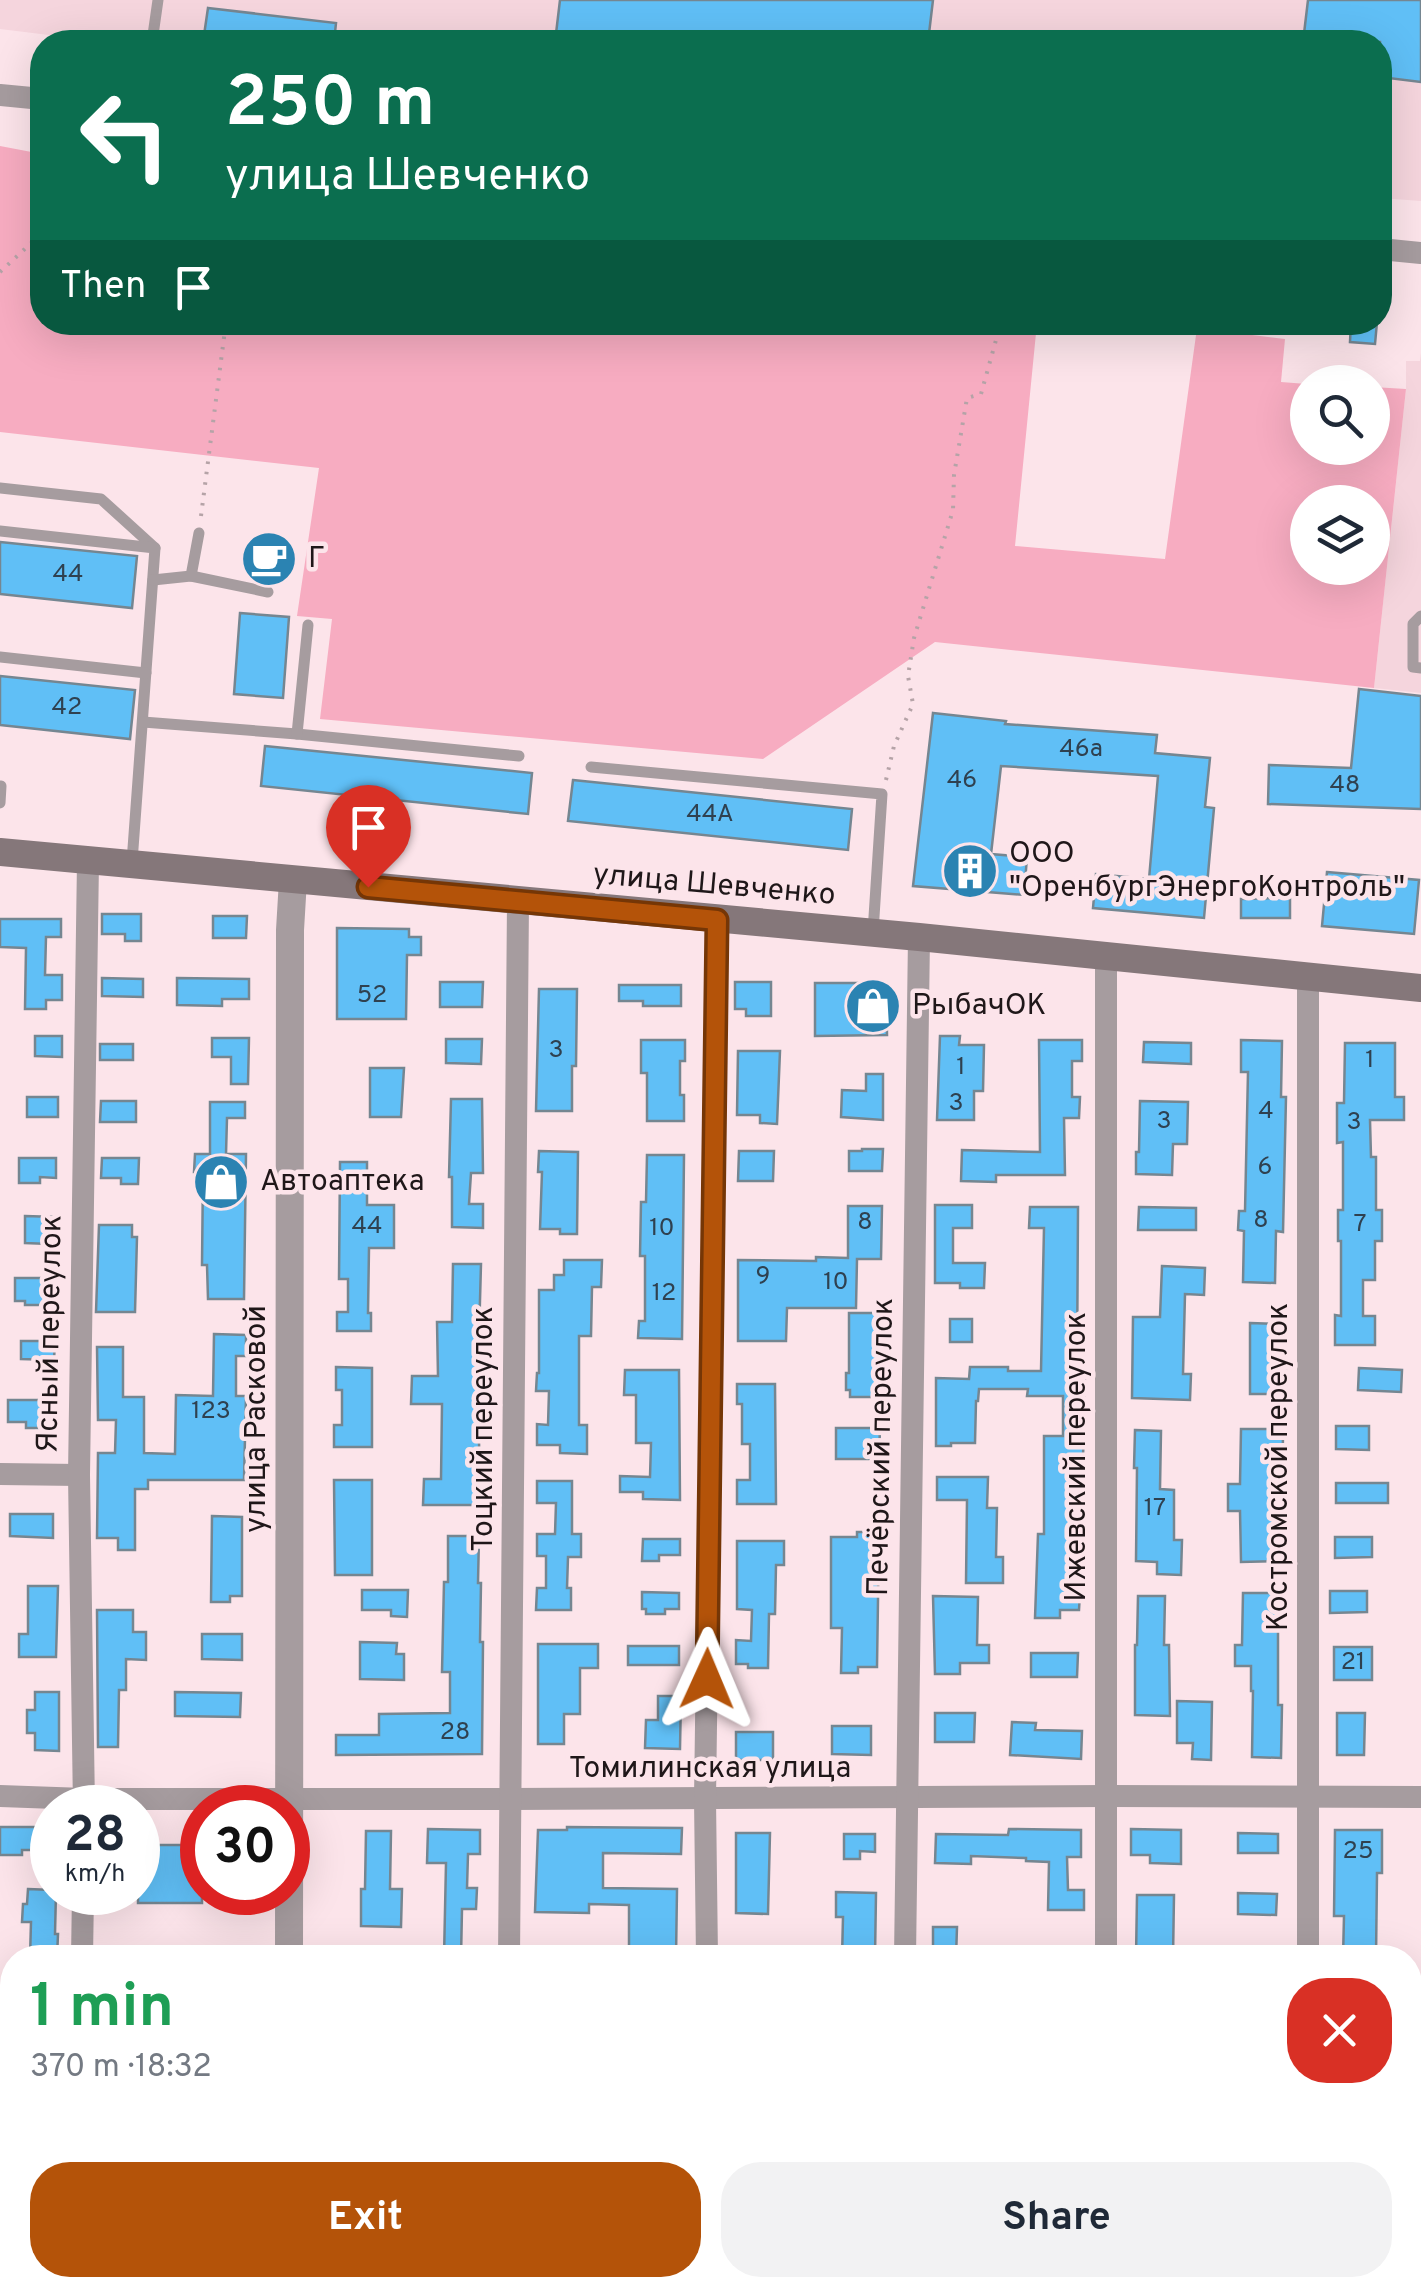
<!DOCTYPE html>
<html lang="en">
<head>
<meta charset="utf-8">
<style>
  :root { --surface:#fff; --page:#f2f2f3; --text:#1f2937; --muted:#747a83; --accent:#b45309 }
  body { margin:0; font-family:Overpass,sans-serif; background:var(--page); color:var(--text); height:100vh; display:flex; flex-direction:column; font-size:38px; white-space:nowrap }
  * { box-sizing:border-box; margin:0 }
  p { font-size:32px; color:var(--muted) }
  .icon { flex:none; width:55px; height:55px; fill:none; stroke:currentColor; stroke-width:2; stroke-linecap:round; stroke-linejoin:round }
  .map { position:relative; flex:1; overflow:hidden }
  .drawer { position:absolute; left:0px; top:1945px; width:1422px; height:352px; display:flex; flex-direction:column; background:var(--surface); border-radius:40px 40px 0 0; box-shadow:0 10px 40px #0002 }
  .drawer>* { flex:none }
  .guide { position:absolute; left:30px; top:30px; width:1362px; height:305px; border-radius:40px; box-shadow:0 10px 40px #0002; background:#0b6e4f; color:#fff; overflow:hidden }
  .fabs { position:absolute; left:1290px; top:365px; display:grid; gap:20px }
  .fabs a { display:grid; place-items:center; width:100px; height:100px; border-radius:50%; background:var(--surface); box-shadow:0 10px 40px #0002; font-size:50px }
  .speed { position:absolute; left:30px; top:1785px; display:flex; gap:20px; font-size:50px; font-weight:700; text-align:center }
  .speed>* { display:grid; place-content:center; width:130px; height:130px; border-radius:50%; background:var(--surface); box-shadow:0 10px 40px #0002; line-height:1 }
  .speed small { font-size:25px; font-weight:400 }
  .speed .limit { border:15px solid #d22; background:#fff; color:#111 }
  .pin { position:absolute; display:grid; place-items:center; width:85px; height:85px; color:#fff; margin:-102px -42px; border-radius:50% 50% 50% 0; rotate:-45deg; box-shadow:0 0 10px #0007 }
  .pin .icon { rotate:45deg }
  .me { position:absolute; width:110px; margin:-55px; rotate:1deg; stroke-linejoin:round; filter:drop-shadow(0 0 8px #0008) }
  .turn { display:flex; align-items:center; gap:35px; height:210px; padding:0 30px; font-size:45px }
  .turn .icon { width:130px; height:130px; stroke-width:2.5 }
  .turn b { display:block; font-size:70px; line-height:85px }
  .then { display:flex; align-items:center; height:95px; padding:0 30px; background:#0003; gap:20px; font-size:38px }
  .round { display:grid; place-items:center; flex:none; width:105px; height:105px; border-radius:40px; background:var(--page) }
  .headline { display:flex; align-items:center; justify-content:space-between; height:170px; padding:0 30px }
  h1 { font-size:60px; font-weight:700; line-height:75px; color:#1e9e55 }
  .primary-button { display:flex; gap:20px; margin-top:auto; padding:20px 30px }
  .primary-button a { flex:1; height:115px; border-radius:40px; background:var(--accent); color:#fff; font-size:40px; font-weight:700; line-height:115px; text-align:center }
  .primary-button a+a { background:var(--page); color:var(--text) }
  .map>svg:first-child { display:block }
</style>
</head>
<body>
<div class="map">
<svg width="1421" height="2296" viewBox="0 0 1421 2296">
  <rect width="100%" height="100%" fill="#fce4ea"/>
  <g fill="#f5d5dd">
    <path d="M0 0H1421V201L1380 198V42H106L0 29Z"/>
    <path d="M1421 353V693L1374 688 1406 389V361H1420Z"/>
  </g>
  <path fill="#f7acc1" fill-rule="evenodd" d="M0 146 42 154V322L1037 323 1015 546 1165 559 1197 328 1285 339 1281 382 1307 384 1308 448H1372L1373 387 1406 389 1374 688 935 642 763 759 320 719 332 619 297 616 319 468 0 432ZM1308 502H1372V568H1308Z"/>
  <g fill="#60bff6" stroke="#758691" stroke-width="2.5">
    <path d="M560 0H933L928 42H555Z"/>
    <path d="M1308 0H1421V82L1380 77V42H1303Z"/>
    <path d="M208 8 336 23 334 42H203Z"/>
    <path d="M1351 322H1377L1375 344 1350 342Z"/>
    <path d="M253 538 290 543 285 580 248 575Z"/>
    <path d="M0 542 137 556 132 608 0 594Z"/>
    <path d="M240 613 289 617 283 698 234 694Z"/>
    <path d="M0 676 135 690 130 739 0 725Z"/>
    <path d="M1359 689 1421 696V809L1268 804 1269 765 1351 768Z"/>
    <path d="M933 713 1006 721 1005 724 1157 735 1155 753 1210 758 1205 807 1214 808 1204 918 1093 908 1096 874 1149 879 1158 776 1001 766 991 854 1027 857 1024 895 913 886Z"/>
    <path d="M265 746 532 773 528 814 261 786Z"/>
    <path d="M573 780 852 809 848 850 568 821Z"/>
    <path d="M1327 872 1419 880 1414 934 1322 926Z"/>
    <path d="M1290 898V918H1241V899Z"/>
    <path d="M102 914H141V941H125V934H102Z"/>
    <path d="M213 916H247L246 938H213Z"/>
    <path d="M0 919H61V937H46L45 975H62V1000H46V1009H25L26 948 0 947Z"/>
    <path d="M337 928 409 929V937H421V955H407L406 1019H337Z"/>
    <path d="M102 978 143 979V997L102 996Z"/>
    <path d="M177 978 249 979V999H222V1006L177 1005Z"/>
    <path d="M440 982H483L482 1007H440Z"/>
    <path d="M735 982H771V1016H746V1009H735Z"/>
    <path d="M815 983H886L887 1035 815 1036Z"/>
    <path d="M619 985H681V1006H643V1001H619Z"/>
    <path d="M539 989H577L576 1066H572V1111H536Z"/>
    <path d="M35 1036H62V1057L35 1056Z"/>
    <path d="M940 1036H960L959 1045H984L983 1091H974V1120H937Z"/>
    <path d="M212 1038H249L248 1084H231V1057H212Z"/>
    <path d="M446 1039H482L481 1064 446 1063Z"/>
    <path d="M641 1040H685V1061H680V1095H684V1121H647V1073H641Z"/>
    <path d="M1039 1040H1082V1061H1072V1097H1080L1079 1118H1064L1065 1175H996V1182L961 1181 962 1150 1040 1152Z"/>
    <path d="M1241 1040 1282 1041 1281 1097H1286L1283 1232 1276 1231 1275 1283 1243 1282 1244 1231 1238 1230 1239 1211H1245L1248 1072H1241Z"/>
    <path d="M1144 1042 1191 1043V1064L1143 1062Z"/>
    <path d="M1345 1043H1395V1097H1404V1120H1370L1371 1157H1376V1210H1382V1241H1375V1280H1363V1316H1375V1345H1335V1315L1341 1316V1241H1338V1210H1343V1142L1337 1143V1103H1344Z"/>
    <rect x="100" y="1044" width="33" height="16"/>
    <path d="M738 1051H780L777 1124 760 1123V1115H737Z"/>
    <path d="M370 1068H404L401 1117H370Z"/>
    <path d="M866 1074H883V1120L841 1117 842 1090 866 1091Z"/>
    <rect x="27" y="1097" width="31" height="20"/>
    <path d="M451 1099H482L483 1173H471L469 1204H483V1228L452 1227V1177H449Z"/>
    <path d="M101 1101H136V1122H100Z"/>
    <path d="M1140 1101 1188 1102 1187 1144H1173L1172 1175 1136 1174V1152H1139Z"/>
    <path d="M210 1102H245V1118H227L226 1154H246L244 1299H208L207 1265H202L203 1172H194L195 1154H210Z"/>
    <path d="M862 1149H883L882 1171H849V1151H862Z"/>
    <path d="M539 1151 578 1152 577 1234H560V1229H540L542 1172H538Z"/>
    <path d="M739 1151H774L773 1181H738Z"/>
    <path d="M647 1155H684L682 1339 638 1338 639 1321H645V1256H640L641 1202H646Z"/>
    <path d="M19 1158H56V1178L40 1177V1183H19Z"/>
    <path d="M102 1158H139L138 1184H121V1178H101Z"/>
    <path d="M340 1162H367V1205H394V1248H369L368 1313H371V1331H337V1312H348V1279H339Z"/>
    <path d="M935 1205H972V1228H953V1263H985L984 1288H960V1283H935Z"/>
    <path d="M848 1206H882L881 1259H857L856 1308H787L786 1341H738V1260L816 1261V1257L848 1258Z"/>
    <path d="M1030 1207H1078L1077 1372H1085L1080 1593 1079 1610H1060V1618H1035L1038 1534H1044V1436H1063V1396H1027L1028 1389H979L978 1401H976L975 1443H951V1446H936V1378L969 1379 970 1367H1008V1371H1041L1044 1228H1029Z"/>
    <path d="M1139 1207 1196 1208V1230H1138Z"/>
    <path d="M25 1216 56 1217V1238H49V1244L25 1243Z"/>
    <path d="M99 1225H132V1237H137L135 1312H96Z"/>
    <path d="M564 1260H602L601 1287H592L591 1336H579V1425H587V1454L560 1453V1445H537V1424L548 1425 549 1391H536L537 1373H539V1290H554V1275H564Z"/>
    <path d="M453 1264H481L478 1373 480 1505H423L424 1479H441L442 1404H411L412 1376H438L437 1322H452Z"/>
    <path d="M1162 1266 1205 1268 1204 1295 1185 1294 1183 1374H1191L1190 1400 1132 1398 1133 1317H1160Z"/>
    <path d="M15 1278H54L53 1305H25V1301H15Z"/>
    <path d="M849 1313H881L880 1397H850V1390H846V1373H849Z"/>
    <rect x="950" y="1319" width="22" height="23"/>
    <path d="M1250 1323 1282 1324 1281 1371H1286V1394H1250Z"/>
    <path d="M214 1334 246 1335V1356H236V1396H246L244 1480H148V1489H135V1550H118V1538H97L98 1453H115L116 1420H98L97 1347H123V1397H144V1453L175 1454 176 1395 213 1396Z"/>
    <path d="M21 1341H55L54 1360 21 1359Z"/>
    <path d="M336 1367 372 1368V1447H334V1425H342V1390H336Z"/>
    <path d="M1359 1368 1402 1370 1401 1392 1358 1390Z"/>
    <path d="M625 1370H679L680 1500 643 1499V1492H620V1476L650 1477 651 1443H636V1395H624Z"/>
    <path d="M737 1384H775L776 1504H737V1480H750V1444H742V1404H737Z"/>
    <path d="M8 1400H56V1428H26V1422H8Z"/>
    <path d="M1336 1426H1369V1450L1336 1449Z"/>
    <path d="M836 1428H880L879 1459H836Z"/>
    <path d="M1241 1429H1283L1282 1561 1241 1562 1240 1511H1228V1484H1240Z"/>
    <path d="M1135 1430 1161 1431 1160 1489 1174 1490V1540H1182L1181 1575 1157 1574V1562L1136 1561 1137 1468H1134Z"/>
    <path d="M937 1477H988L987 1508H997L996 1557H1003V1583H966L967 1500H937Z"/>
    <path d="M334 1480H372V1575H335Z"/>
    <path d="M537 1481H572V1534H581V1557H568L567 1588H571V1610H536L537 1588H546V1556H537V1534H555L556 1503H537Z"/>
    <rect x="1336" y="1483" width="52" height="20"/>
    <path d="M10 1514H53V1538L10 1536Z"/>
    <path d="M212 1516 242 1517V1596H230V1602H211Z"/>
    <path d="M857 1532H879L877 1667H858V1673H841L842 1628H831V1537H857Z"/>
    <path d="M448 1536H479L478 1583H481L480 1642H483L482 1754 336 1755V1735H379V1714L450 1713V1672H442L444 1582H448Z"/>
    <path d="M1335 1537H1372V1557L1335 1558Z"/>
    <path d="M643 1539H680V1555H659V1561H642Z"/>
    <path d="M737 1541H784V1565H776L775 1614H769L768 1668H748V1664H736V1640L751 1641 752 1610 737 1609Z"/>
    <path d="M28 1586H58L56 1657H19V1634H28Z"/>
    <path d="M362 1590H408L407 1617 391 1616V1610H362Z"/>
    <path d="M1330 1591H1367V1612L1330 1613Z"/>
    <path d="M642 1592 679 1593V1609H665V1614H646V1609H642Z"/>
    <path d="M1243 1593H1278V1705H1282L1281 1758 1252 1757 1253 1691H1251V1666H1235V1645H1242Z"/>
    <path d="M933 1596 978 1597 977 1645H989V1663H960V1674H935Z"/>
    <path d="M1138 1596H1165L1164 1645H1169L1170 1716 1135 1715V1645H1137Z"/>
    <path d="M97 1610H133V1632H146V1660L126 1659V1690H119L118 1747H98Z"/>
    <path d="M202 1634H242V1660L202 1659Z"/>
    <path d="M360 1642 397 1643 396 1654H404V1680L360 1679Z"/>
    <path d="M538 1644H598V1668H580V1714H564V1744H538Z"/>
    <rect x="628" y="1646" width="51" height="19"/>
    <rect x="1334" y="1647" width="38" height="33"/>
    <path d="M1031 1653H1078L1077 1677H1031Z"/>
    <path d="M35 1692H59V1751L35 1750V1733H27V1710H35Z"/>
    <path d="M175 1692 241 1693 240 1717 175 1716Z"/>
    <path d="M658 1696H681L680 1749 645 1748 646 1720H658Z"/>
    <path d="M1177 1701 1212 1702 1211 1760 1192 1759 1193 1743H1177Z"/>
    <path d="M935 1713H975L974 1742H935Z"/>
    <path d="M1337 1713H1365L1364 1755H1337Z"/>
    <path d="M1012 1722 1036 1723 1035 1730 1082 1731 1081 1759 1010 1755Z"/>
    <path d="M832 1726H871V1755L832 1754Z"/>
    <rect x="736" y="1732" width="37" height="28"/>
    <path d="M0 1827H52V1850H22V1855H0Z"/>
    <path d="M567 1827 682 1828 681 1854 603 1853V1888L677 1889 676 1958H629V1905L589 1904V1913L535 1912 538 1830H567Z"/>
    <path d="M428 1829 480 1830V1854H468L467 1888H477L476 1909H462L461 1958H444L446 1863H427Z"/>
    <path d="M1009 1829 1081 1830V1857H1067L1068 1890H1084V1910H1048L1049 1862 1026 1861V1858L971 1856V1864L935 1863 936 1834 1008 1835Z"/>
    <path d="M1131 1829 1181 1830V1864L1150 1863V1855H1131Z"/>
    <path d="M1335 1830H1382V1873H1377L1376 1958H1343L1344 1916H1334Z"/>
    <path d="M366 1831H391L390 1889H402L401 1927 361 1926V1889H365Z"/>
    <path d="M736 1833H770L768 1914 736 1913Z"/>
    <path d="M1238 1833 1278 1834V1853H1238Z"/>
    <path d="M844 1834H875V1852L860 1851V1859H844Z"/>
    <rect x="138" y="1845" width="64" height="58"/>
    <path d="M28 1889 52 1890V1892H56L55 1934H58L57 1958H30L31 1922H22L23 1904H27Z"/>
    <path d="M836 1892 876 1893 875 1958H842L843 1917H836Z"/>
    <path d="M1238 1893 1277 1894 1276 1915 1238 1914Z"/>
    <path d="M1137 1895H1174L1173 1958H1136Z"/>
    <path d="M933 1927H957L956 1958H933Z"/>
  </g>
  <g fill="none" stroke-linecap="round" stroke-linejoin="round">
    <g stroke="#b5a3a7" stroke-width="4" stroke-dasharray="2.5 8" stroke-linecap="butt">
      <path d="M0 272 42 233"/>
      <path d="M201 516 226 322"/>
      <path d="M886 780 894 746 913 704 908 676 914 638 953 510 954 475 967 398 981 394 1001 322"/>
    </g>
    <g stroke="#a69c9f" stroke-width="11">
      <path d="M152 42 158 0"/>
      <path d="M0 488 101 499 155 548"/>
      <path d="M0 531 155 548 132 862"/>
      <path d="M191 576 268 592"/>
      <path d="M153 580 191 576 199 533"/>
      <path d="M1421 616 1413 624V667L1421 668"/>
      <path d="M0 657 146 673"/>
      <path d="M143 722 297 734 519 756"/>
      <path d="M297 734 308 625"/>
      <path d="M591 767 882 794 873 932"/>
      <path d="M0 803 1 786"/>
    </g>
    <g stroke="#a69c9f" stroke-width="22">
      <path d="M0 95 42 99"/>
      <path d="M1380 249 1421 253"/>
      <path d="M0 1474 79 1475"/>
      <path d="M0 1796 84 1799H510L1107 1796 1421 1797"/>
      <path d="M84 1808 79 1475 88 861"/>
      <path d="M82 1958 83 1892"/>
      <path d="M509 1958 518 901"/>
      <path d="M707 1958 705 1799 717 920"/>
      <path d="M905 1958 919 937"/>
      <path d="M1106 1958V957"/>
      <path d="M1308 1958V976"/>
      <path d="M709 2285 710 2296"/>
      <path d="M78 2296 79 2285"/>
      <path d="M507 2296V2285"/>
      <path d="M899 2296V2285"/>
      <path d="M1103 2296V2285"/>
      <path d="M1305 2296V2285"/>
    </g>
    <g stroke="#a69c9f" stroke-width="28">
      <path d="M289 1958 290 930 293 880"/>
      <path d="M290 2285V2296"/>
    </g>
    <path stroke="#85777a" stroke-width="28" d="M0 852 919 937 1421 988"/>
  </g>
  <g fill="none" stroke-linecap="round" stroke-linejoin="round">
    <g stroke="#753606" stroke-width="25">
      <path id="route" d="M368 887 717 920 707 1679"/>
    </g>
    <use href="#route" stroke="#b45309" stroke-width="18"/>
  </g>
  <defs>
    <g id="cafe-disc" transform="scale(2.875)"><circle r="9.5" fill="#2b83b2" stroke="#fce4ea"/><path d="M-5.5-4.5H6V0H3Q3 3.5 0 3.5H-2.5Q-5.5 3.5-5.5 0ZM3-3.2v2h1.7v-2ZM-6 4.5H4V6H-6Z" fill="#fff"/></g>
    <g id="building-disc" transform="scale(2.875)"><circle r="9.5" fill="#2b83b2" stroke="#fce4ea"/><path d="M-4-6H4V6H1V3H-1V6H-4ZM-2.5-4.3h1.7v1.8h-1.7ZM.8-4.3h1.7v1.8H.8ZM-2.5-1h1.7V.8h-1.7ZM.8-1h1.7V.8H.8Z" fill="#fff"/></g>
    <g id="shop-disc" transform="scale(2.875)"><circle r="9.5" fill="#2b83b2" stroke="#fce4ea"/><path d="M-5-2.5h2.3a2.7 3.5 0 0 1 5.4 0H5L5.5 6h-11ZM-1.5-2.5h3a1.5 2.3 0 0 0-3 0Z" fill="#fff"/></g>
  </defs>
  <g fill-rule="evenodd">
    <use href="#cafe-disc" x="269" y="559"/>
    <use href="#building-disc" x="970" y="871"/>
    <use href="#shop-disc" x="873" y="1006"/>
    <use href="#shop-disc" x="221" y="1182"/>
  </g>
  <g text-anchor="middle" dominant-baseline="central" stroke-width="9" stroke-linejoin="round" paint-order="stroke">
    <g font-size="25" fill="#2f4150">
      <text x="68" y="575">44</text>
      <text x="67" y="708">42</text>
      <text x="1081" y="750">46а</text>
      <text x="962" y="781">46</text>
      <text x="1345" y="786">48</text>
      <text x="710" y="815">44А</text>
      <text x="372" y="996">52</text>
      <text x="556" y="1051">3</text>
      <text x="1370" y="1061">1</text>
      <text x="961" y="1068">1</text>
      <text x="956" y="1104">3</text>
      <text x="1266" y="1112">4</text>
      <text x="1164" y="1122">3</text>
      <text x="1354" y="1123">3</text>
      <text x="1265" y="1168">6</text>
      <text x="1261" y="1221">8</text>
      <text x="865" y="1223">8</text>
      <text x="1360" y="1225">7</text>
      <text x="367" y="1227">44</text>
      <text x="662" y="1229">10</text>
      <text x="763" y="1277">9</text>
      <text x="836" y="1283">10</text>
      <text x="664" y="1294">12</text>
      <text x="211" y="1412">123</text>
      <text x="1155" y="1509">17</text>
      <text x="1353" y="1663">21</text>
      <text x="455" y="1733">28</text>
      <text x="1358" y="1852">25</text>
    </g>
    <g font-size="30" fill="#1f1719" stroke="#fce4ea" text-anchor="start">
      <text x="308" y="559">Г</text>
      <text x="1009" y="854">ООО<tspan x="1009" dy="34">"ОренбургЭнергоКонтроль"</tspan></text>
      <text x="912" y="1006">РыбачОК</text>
      <text x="260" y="1182">Автоаптека</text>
    </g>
    <g font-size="30" fill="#1f1719" stroke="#fce4ea">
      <text transform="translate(714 886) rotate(5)">улица Шевченко</text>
      <text transform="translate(51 1334) rotate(-89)">Ясный переулок</text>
      <text transform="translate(257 1419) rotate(-90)">улица Расковой</text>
      <text transform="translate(484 1429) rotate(-90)">Тоцкий переулок</text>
      <text transform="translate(882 1447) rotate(-89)">Печёрский переулок</text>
      <text transform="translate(1077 1457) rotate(-90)">Ижевский переулок</text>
      <text transform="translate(1279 1467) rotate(-90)">Костромской переулок</text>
      <text x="710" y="1769">Томилинская улица</text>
    </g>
  </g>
</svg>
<div class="fabs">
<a><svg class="icon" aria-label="search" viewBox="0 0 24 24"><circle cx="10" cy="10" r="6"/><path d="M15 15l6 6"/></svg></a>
<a><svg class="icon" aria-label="layers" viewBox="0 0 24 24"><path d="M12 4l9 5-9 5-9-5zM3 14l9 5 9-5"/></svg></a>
</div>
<div class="speed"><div>28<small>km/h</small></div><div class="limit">30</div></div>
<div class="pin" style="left:368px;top:887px;background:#d93025"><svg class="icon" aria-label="arrive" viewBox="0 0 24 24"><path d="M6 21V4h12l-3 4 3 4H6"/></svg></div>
<svg class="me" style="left:707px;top:1679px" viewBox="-20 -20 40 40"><path d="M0-17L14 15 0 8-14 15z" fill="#b45309" stroke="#fff" stroke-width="4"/></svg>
<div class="guide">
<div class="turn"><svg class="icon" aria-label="left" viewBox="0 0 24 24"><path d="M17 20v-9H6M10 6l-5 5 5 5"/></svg><div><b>250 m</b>улица Шевченко</div></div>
<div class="then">Then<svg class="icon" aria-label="arrive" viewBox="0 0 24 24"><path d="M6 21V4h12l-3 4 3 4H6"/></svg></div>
</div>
<section class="drawer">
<div class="headline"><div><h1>1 min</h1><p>370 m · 18:32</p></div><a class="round" style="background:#d93025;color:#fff"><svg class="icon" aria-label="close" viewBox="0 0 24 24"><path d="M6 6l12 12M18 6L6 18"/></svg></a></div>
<div class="primary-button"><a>Exit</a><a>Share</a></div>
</section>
</div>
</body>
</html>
